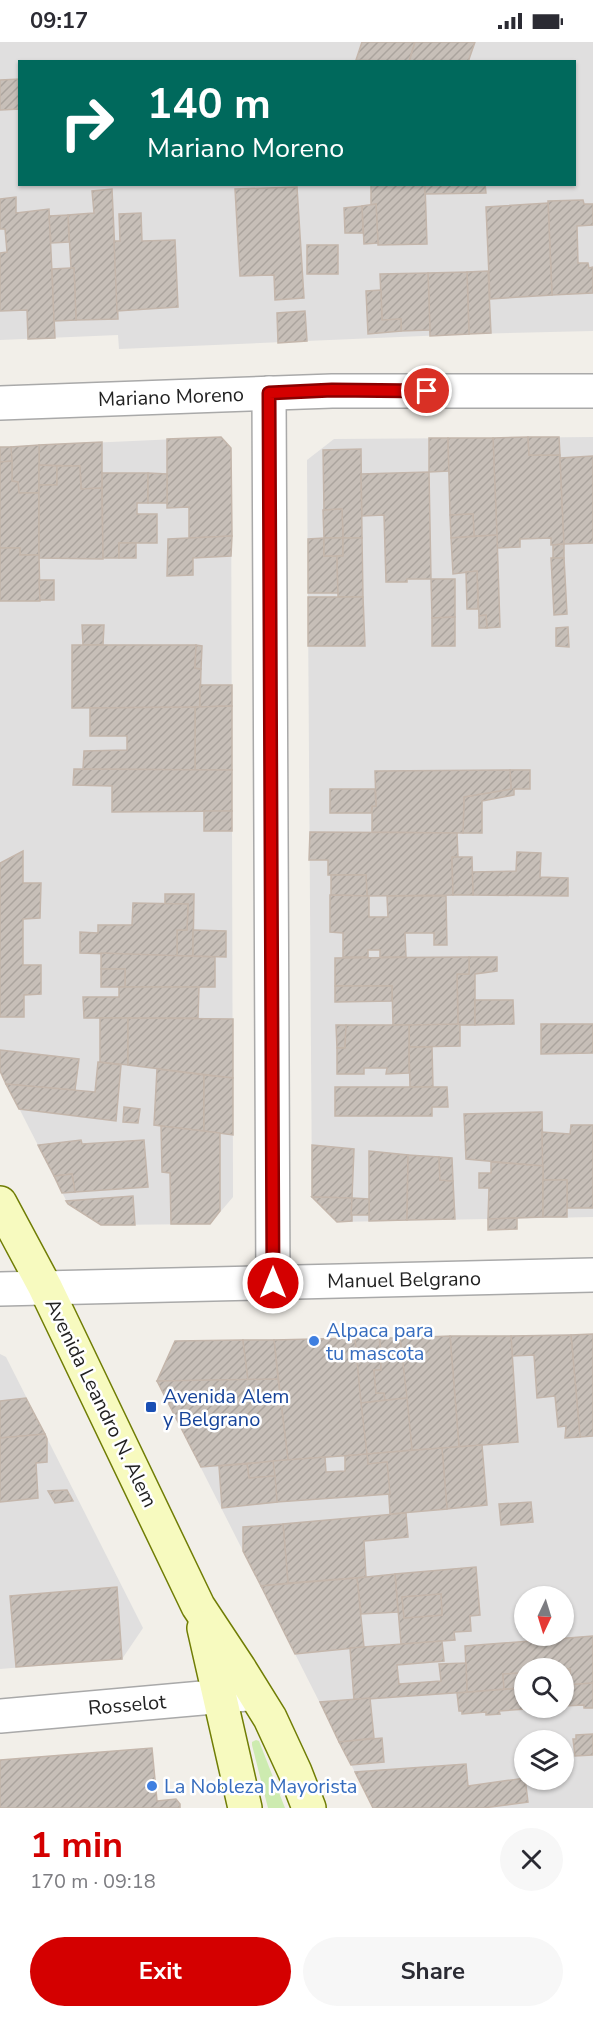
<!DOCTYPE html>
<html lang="en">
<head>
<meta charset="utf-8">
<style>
  :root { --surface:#fff; --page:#f7f7f7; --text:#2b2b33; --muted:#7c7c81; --accent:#d40000 }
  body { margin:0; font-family:"Nunito Sans",sans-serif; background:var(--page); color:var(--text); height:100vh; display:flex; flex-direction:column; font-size:22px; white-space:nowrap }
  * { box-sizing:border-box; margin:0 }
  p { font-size:20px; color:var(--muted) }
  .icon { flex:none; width:33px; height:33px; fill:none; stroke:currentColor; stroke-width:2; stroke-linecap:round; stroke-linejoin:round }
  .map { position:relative; height:1766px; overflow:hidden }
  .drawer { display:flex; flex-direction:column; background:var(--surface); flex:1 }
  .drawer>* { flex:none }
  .banner { position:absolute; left:18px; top:18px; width:558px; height:126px; border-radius:0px; box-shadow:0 2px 4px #0004; background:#00695c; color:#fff; overflow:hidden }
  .needle { width:39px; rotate:184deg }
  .fabs { position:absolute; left:514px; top:1544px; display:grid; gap:12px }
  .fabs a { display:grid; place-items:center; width:60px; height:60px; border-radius:50%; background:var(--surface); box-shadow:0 2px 4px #0004; font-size:30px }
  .pin { position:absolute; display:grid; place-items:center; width:51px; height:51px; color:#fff; margin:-26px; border:3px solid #fff; border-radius:50%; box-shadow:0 2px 6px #0007 }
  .me { position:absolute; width:66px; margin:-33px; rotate:0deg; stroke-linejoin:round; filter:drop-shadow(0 0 4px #0008) }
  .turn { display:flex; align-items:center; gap:21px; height:126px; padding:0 30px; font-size:27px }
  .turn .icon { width:78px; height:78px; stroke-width:2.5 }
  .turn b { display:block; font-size:42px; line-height:51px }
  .round { display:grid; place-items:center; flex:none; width:63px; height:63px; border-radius:32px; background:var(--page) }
  .overview { display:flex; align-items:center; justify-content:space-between; height:102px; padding:0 30px }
  h1 { font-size:36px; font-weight:700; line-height:45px; color:var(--accent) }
  .primary-button { display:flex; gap:12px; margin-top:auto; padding:12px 30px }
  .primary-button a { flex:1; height:69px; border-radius:36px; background:var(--accent); color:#fff; font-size:24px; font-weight:700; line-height:69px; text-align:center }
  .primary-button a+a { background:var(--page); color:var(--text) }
  .status { display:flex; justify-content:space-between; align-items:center; height:42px; padding:0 30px; background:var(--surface); direction:ltr }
  .status svg { height:16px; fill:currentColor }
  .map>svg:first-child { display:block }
</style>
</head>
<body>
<div class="status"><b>09:17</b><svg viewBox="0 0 49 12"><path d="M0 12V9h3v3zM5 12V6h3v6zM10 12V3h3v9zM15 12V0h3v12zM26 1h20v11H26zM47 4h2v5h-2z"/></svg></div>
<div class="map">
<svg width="593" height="1766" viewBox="0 0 593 1766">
  <defs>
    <pattern id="building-hatch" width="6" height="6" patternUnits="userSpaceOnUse" patternTransform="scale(1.5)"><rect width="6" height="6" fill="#c7bfb8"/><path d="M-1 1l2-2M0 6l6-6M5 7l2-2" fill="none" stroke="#aba49e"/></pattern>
  </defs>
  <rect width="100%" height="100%" fill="#f2efe9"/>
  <g fill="#e0dfdf" fill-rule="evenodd">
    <path d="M0 0H593V289L469 292 119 307 118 293 0 298ZM20 20H574V142H20Z"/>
    <path d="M221 395 231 406 233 1155 210 1182 101 1183 68 1162 0 1029V405Z"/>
    <path d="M593 395V1175L337 1180 312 1155 307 418 334 397Z"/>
    <path d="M593 1292V1766H373L157 1339 175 1299ZM525 1554H564V1593H525ZM525 1626H564V1665H525ZM525 1698H564V1737H525Z"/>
    <path d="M0 1312 6 1315 143 1586 122 1617 0 1627Z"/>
  </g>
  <path fill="#cdebb0" d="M256 1698 259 1699 285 1766H268L252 1703V1700Z"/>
  <g fill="url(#building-hatch)" stroke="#c4b6ab" stroke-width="1.5" fill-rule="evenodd">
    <path d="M362 0H415L409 20 356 18Z"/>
    <path d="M415 0H475L468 20H409Z"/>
    <path d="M20 37V67L0 68V38Z"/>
    <path d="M371 142H425L427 202 378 203 376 162 371 163Z"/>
    <path d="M425 142H485L486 151 425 152Z"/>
    <path d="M297 145 304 256 275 258 274 233 240 234 235 147Z"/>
    <path d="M112 147 118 277 76 278 74 226H71L68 173 94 171 92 149Z"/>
    <path d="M16 155V171L49 167 55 296 28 297 27 268 0 269V211L7 210 5 187H0V157Z"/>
    <path d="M583 158 584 162H593V183L577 184 578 221H588L589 226 593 225V251L552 253 548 159Z"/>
    <path d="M548 161 552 253 490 257 486 165Z"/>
    <path d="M376 162 378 201 364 202 362 164Z"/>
    <path d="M362 164 363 191H345L344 166Z"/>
    <path d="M141 171 142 199 175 198 178 265 117 269 114 199H120L119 172Z"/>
    <path d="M68 173 69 200 51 201 49 174Z"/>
    <rect x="307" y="203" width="31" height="29"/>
    <path d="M71 226H74L76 278 54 279 52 227Z"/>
    <path d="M488 229 491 291 469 292 467 230Z"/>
    <path d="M467 230 469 292 430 294 428 231Z"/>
    <path d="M428 231 430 288 401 289V277L382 278 380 232Z"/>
    <path d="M381 248 382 278 401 277V289L368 292 366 249Z"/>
    <path d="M305 269 307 299 278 301 277 271Z"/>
    <path d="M221 395 231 406 232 494 189 496V465L167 466V397Z"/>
    <path d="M528 395 529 413H560L564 502 551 503V496L520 497V505L497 506 493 396Z"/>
    <path d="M528 395H559L560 413H529Z"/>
    <path d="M429 396H448L449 429 429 430Z"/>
    <path d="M448 396H493L497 493 474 494 473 472 450 473Z"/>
    <path d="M102 400V446L81 447 80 424 39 423V403Z"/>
    <path d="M39 403V451H19L18 440 12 439 11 405Z"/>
    <path d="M0 405H11L12 419 0 420Z"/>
    <path d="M361 407 362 496H343L342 467 324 468 323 408Z"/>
    <path d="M593 414V501L564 502 560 416Z"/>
    <path d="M12 419V439L18 440 19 451H39V513H20V506H0V420Z"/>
    <path d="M39 423 57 424V443H39Z"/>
    <path d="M57 424H80L81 447 102 446 103 517 39 516V443H57Z"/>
    <path d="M429 430 431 537H407V540H386L384 473 362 474 361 432Z"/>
    <path d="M102 431H148V461H137V472H157V501H119V516H103Z"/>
    <path d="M148 431 167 432V461H148Z"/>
    <path d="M342 467 343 496H324L323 468Z"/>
    <path d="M473 472 474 494 451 496 450 473Z"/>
    <path d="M497 493 500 585 487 586 486 573 479 574 477 529 453 532 451 496Z"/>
    <path d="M232 494 231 514 193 516V533L167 534 168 497Z"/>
    <path d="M324 496V514H337L338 551H308V497Z"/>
    <rect x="324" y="496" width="19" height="18"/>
    <path d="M343 496H362L363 555H338L337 514H343Z"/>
    <rect x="119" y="501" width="17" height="15"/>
    <path d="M564 502V516L553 517V503Z"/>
    <path d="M0 506H20V513H39L40 559H0Z"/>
    <path d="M551 516H564L567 572 554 573Z"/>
    <path d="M477 529 478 567H467L466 530Z"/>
    <path d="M431 537H455V575L432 576Z"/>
    <path d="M39 538H54V558H40Z"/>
    <path d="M308 555H363L365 604H308Z"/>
    <path d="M486 573 487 586H479V574Z"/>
    <path d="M455 575V604H432V576Z"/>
    <path d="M82 583H104L103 603H83Z"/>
    <path d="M568 585 569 605 556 604V586Z"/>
    <path d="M72 603H196L195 626 201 627 200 665 72 666Z"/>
    <path d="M196 603 202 604 201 627 195 626Z"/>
    <path d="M200 643H232V664L200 665Z"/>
    <path d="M232 664V728H195V665Z"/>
    <path d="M195 665V728L83 727 84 709 127 708V694H90V666Z"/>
    <path d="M74 727 232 728V769L112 770V744L73 743Z"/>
    <path d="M510 728H530V747H514V753L482 759V791H463L464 755 511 747Z"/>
    <path d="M510 728 511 747 464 755 463 791 372 790V764H376L375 729Z"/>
    <path d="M330 747H375L376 764H372L371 771H330Z"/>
    <rect x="204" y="769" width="28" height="20"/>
    <path d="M310 790 457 791 458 816 452 815 453 853 367 854 366 833H328V818H309Z"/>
    <path d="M23 809V841H41L40 876 23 877V923H41V952L24 953V975H0V821Z"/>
    <path d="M517 810 541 811 540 835 568 836V854L473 853 472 830 516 829Z"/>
    <path d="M452 815H472L473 853H453Z"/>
    <path d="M331 833H366L367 854 331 853Z"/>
    <path d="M165 852H194L193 914H177V888H187L188 862H165Z"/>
    <path d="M330 853 369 854V875H388L387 854H446L447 903H434V891H405L406 915H380V908H368V915H343V891L330 890Z"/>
    <path d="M133 861 188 862 187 888H177V914L80 911V890L98 891V883H132Z"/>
    <path d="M193 888 226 889V915L193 914Z"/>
    <path d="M101 911 215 915V945H125V927H101Z"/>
    <path d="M469 915H497V929L475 932V983H458L457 932H469Z"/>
    <path d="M469 915V932H457L458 983H393L392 944H335V916Z"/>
    <rect x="101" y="927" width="24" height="18"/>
    <path d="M335 944H392V959L335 960Z"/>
    <path d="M119 945H199L198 976H84L83 955H119Z"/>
    <path d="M475 958H513L514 982 475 983Z"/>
    <path d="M100 976H128V1023L100 1020Z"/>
    <path d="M128 976 233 977V1036L128 1023Z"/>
    <path d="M460 982V1004L409 1005V983Z"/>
    <path d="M541 982H593V1011L541 1012Z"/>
    <path d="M336 983H346L345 1006H337Z"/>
    <path d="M346 983H409V1031L386 1032 387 1026H364V1032H337V1006H345Z"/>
    <path d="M409 1005H432L433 1045H410Z"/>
    <path d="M0 1008 79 1017 75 1048 6 1042 0 1029Z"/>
    <path d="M98 1020 121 1023 116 1079 19 1067 6 1042 95 1050Z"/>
    <path d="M157 1027 204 1033V1089L154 1083Z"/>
    <path d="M204 1033 233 1036V1093L204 1089Z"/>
    <path d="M335 1045H447L448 1065H432V1074H335Z"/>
    <path d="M124 1065 140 1067 138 1081 123 1080Z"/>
    <path d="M542 1070 543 1124 466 1117 464 1072Z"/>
    <path d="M571 1083H593V1166H567V1138H543L542 1090 570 1092Z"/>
    <path d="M161 1084 220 1091V1169L210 1182H171L170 1131 162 1130Z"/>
    <path d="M81 1098 82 1102 144 1098 148 1145 75 1150 72 1132 54 1134 38 1103Z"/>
    <path d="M312 1103 354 1107 352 1156 312 1155Z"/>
    <path d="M369 1109 408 1113 407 1178 369 1179Z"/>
    <path d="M408 1113 439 1115 440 1138 453 1139 455 1177 407 1178Z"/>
    <path d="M439 1115 452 1116 453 1139 440 1138Z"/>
    <path d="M491 1120 543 1124V1175L488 1177 489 1146H479V1131H491Z"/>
    <path d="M72 1132 75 1150 62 1151 54 1134Z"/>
    <rect x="543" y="1138" width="24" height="37"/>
    <path d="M133 1154 135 1183H101L68 1162 66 1159Z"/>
    <path d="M312 1155 352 1156V1179L337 1180Z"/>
    <path d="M352 1156 369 1157V1173H351Z"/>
    <path d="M517 1176V1187L488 1188V1177Z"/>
    <path d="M593 1292V1394L580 1395 571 1293Z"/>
    <path d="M571 1293 580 1395 565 1396 566 1384 558 1385 555 1354 537 1356 534 1313 512 1314 511 1294Z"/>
    <path d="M450 1294H511L518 1400 459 1405Z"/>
    <path d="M450 1294 459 1405 412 1408 400 1296Z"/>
    <path d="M355 1296 367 1412 288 1418 274 1298Z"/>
    <path d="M355 1296H380L381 1328H374L376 1351H384L385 1358 361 1361Z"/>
    <path d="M380 1296H400L407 1356 385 1358 384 1351H376L374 1328H381Z"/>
    <path d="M243 1298 248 1338 157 1339 175 1299Z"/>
    <path d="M243 1298H274L278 1337 248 1338Z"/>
    <path d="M278 1337 288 1418 201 1425 157 1339Z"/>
    <path d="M26 1356 45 1392 0 1396V1359Z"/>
    <path d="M407 1356 412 1408 367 1412 361 1361Z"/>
    <path d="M45 1392 47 1397V1420L36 1421 38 1456 0 1460V1396Z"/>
    <path d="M482 1403 487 1463 447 1467 442 1406Z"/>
    <path d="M442 1406 447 1467 390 1472 387 1420 368 1422 367 1412Z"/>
    <path d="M367 1412 368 1422 387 1420 390 1452 277 1460 273 1419 325 1415 326 1430 345 1429V1414Z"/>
    <path d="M273 1419 275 1434 249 1436 247 1422Z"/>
    <path d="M247 1422 249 1436 275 1434 277 1460 222 1466 219 1424Z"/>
    <path d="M67 1448 73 1459 55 1461 48 1449Z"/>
    <path d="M531 1460 533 1480 501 1483 499 1462Z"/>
    <path d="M406 1471 408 1495 364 1499 366 1535 288 1541 283 1482Z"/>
    <path d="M283 1482 288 1541 261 1544 243 1509V1485Z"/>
    <path d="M476 1525 480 1573 470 1574 471 1589 454 1590 455 1598 401 1602 395 1532ZM441 1552 442 1573 404 1576 402 1555Z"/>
    <path d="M395 1532 398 1570 361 1572 357 1536Z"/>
    <path d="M357 1536 364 1605 295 1612 261 1544Z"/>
    <path d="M117 1545 122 1617 16 1625 10 1554Z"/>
    <path d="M441 1552 442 1573 404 1576 402 1555Z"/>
    <path d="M593 1594V1641L571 1643 570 1627 525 1626V1631L503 1632 504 1647 467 1650 465 1604Z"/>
    <path d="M442 1599 444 1619 397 1623 399 1642 441 1639 439 1622 466 1621 467 1650 354 1658 350 1606Z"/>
    <path d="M570 1627 571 1643H564V1628Z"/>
    <path d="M525 1631V1646L504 1647 503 1632Z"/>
    <path d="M593 1641V1666H584V1663L564 1664V1643Z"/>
    <path d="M525 1646V1665H556L499 1669 500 1672 486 1673V1670L462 1672V1669H459L457 1651Z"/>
    <path d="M370 1656 374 1696 339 1700 320 1660Z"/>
    <path d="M593 1692V1713L575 1714 573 1697H576V1693Z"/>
    <path d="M382 1696 384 1720 351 1723 339 1700Z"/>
    <path d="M152 1706 157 1759 176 1757 180 1762V1766H0V1718Z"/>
    <path d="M466 1722 468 1744 525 1736 528 1760 483 1766H373L355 1730Z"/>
  </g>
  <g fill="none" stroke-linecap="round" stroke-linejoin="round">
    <g stroke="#a9a9a9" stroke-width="36">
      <g id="street">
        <path d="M269 351 273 1241"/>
        <path d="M0 361 332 349H593"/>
        <path d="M0 1247 593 1233"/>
        <path d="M0 1674 247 1652"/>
      </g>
    </g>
    <g stroke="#707d05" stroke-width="36">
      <g id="secondary">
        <path d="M0 1161 45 1245 198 1564 239 1626 270 1676 295 1730 309 1766"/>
        <path d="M204 1586 245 1766"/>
      </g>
    </g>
    <use href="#street" stroke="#fff" stroke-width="33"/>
    <use href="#secondary" stroke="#f7fabf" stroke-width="33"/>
  </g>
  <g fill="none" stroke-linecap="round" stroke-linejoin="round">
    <g stroke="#8a0000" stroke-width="15">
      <path id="route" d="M273 1241 269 351 332 348 427 349"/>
    </g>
    <use href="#route" stroke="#d40000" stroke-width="10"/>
  </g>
  <g fill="#3f7fe0" stroke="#fff" stroke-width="2">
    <circle cx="314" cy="1299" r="6"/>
    <circle cx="152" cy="1744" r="6"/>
  </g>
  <rect fill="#1a4fb4" stroke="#fff" stroke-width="2" x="145" y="1359" width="12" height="12" rx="3"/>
  <g text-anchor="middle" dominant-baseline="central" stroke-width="5" stroke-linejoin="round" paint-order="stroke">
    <g font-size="20" fill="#222" stroke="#fff">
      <text transform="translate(171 355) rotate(-2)">Mariano Moreno</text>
      <text transform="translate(404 1238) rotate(-1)">Manuel Belgrano</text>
      <text transform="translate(101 1361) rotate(64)">Avenida Leandro N. Alem</text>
      <text transform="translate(127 1663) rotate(-5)">Rosselot</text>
    </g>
    <g font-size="20" fill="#366cbe" stroke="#fff" text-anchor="start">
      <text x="326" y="1288">Alpaca para<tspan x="326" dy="23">tu mascota</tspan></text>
      <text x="164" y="1744">La Nobleza Mayorista</text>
    </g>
    <g font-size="20" fill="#164399" stroke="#fff" text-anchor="start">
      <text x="163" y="1354">Avenida Alem<tspan x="163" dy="23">y Belgrano</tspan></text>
    </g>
  </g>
</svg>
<div class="fabs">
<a><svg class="needle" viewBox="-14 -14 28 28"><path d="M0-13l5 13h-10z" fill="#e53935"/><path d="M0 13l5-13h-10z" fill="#7c7c81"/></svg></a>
<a><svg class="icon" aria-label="search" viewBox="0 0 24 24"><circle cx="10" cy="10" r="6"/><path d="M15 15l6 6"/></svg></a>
<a><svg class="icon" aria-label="layers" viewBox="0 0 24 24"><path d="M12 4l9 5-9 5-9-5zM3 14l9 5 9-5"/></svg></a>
</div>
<div class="pin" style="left:427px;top:349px;background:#d93025"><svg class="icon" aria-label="arrive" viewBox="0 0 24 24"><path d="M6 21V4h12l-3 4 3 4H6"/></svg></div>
<svg class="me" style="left:273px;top:1241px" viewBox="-20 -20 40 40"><circle r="17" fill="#d40000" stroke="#fff" stroke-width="3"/><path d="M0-11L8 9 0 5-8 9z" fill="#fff"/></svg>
<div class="banner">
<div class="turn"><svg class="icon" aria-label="right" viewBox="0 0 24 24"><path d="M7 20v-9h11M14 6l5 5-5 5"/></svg><div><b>140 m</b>Mariano Moreno</div></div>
</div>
</div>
<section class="drawer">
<div class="overview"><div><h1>1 min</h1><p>170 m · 09:18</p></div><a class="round"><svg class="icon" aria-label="close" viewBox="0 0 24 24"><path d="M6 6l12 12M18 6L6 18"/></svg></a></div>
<div class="primary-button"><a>Exit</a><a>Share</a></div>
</section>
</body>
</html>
